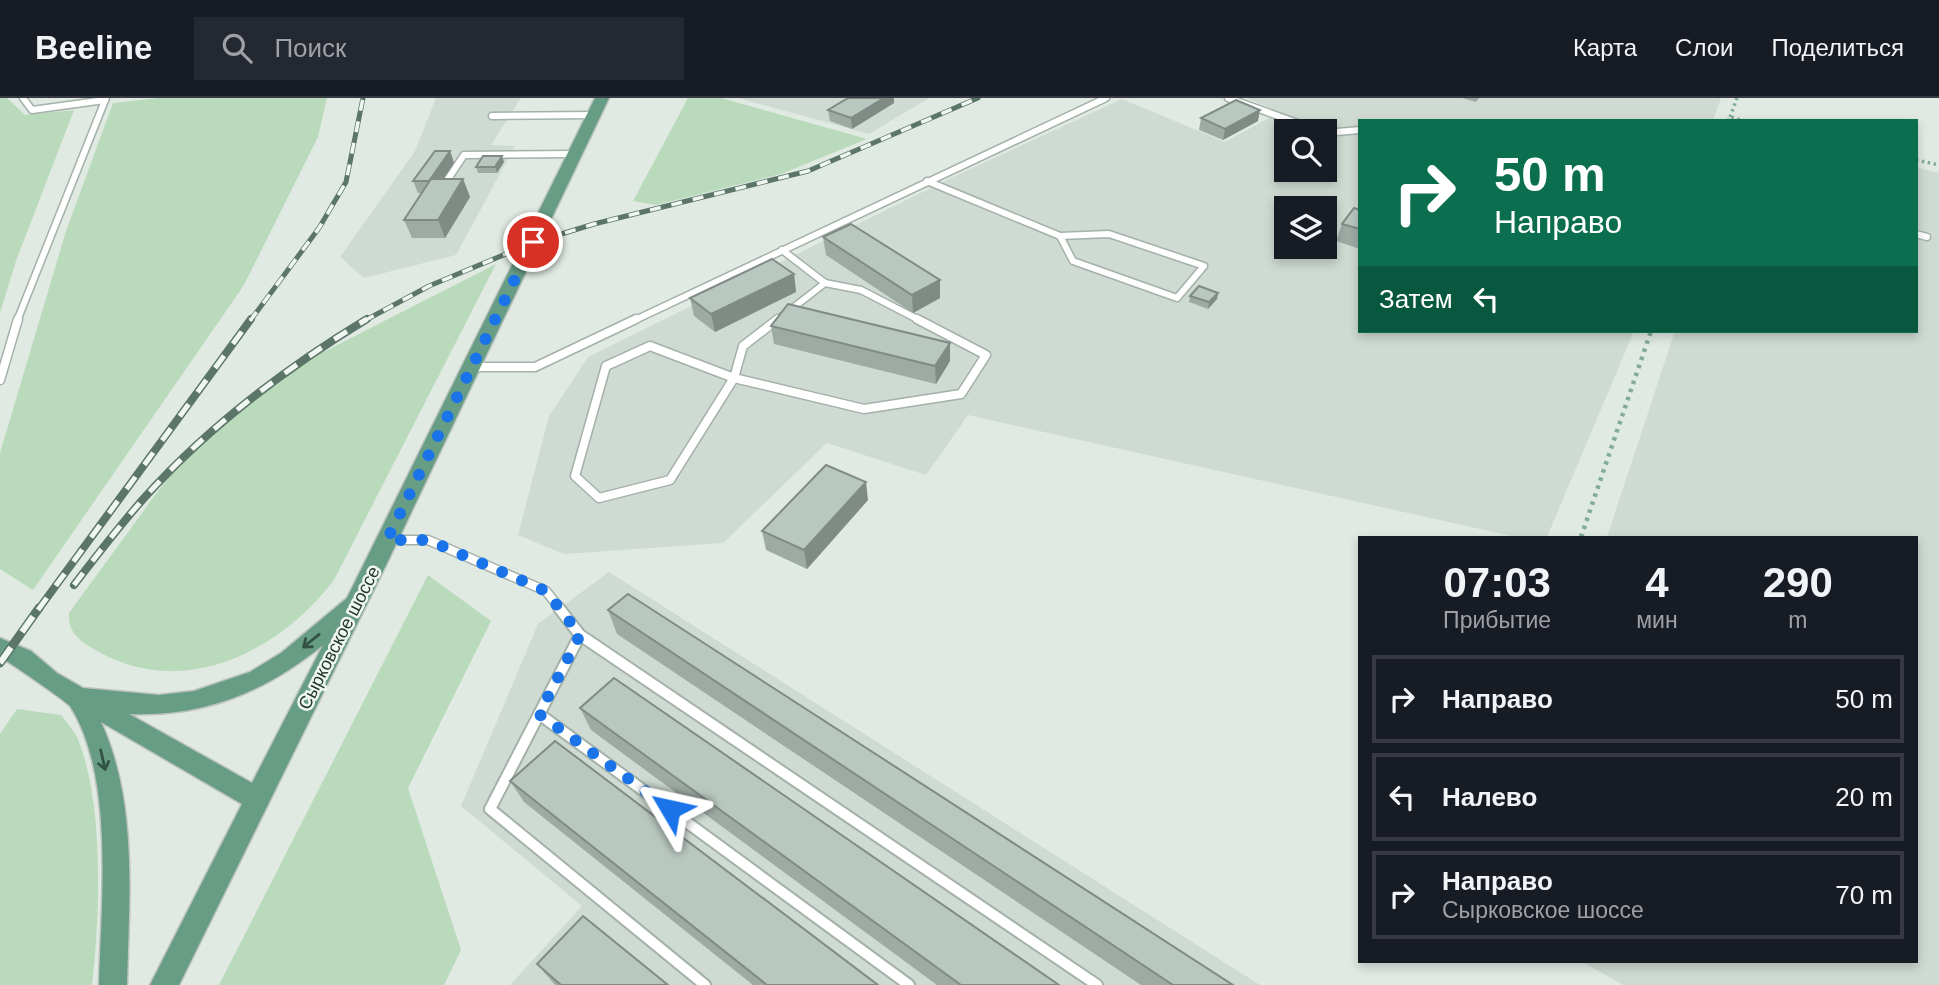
<!DOCTYPE html>
<html lang="ru">
<head>
<meta charset="utf-8">
<style>
  :root { --surface:#171b24; --page:#242831; --text:#f1f3f6; --muted:#9ea1a6; --line:#363941 }
  body { margin:0; font-family:Arial,sans-serif; background:var(--page); color:var(--text); height:100vh; display:flex; flex-direction:column; font-size:26px; white-space:nowrap }
  * { box-sizing:border-box; margin:0 }
  p { font-size:23px; color:var(--muted) }
  .icon { flex:none; width:38px; height:38px; fill:none; stroke:currentColor; stroke-width:2; stroke-linecap:round; stroke-linejoin:round }
  .map { position:relative; flex:1; overflow:hidden }
  .panel { position:absolute; left:1358px; top:438px; width:560px; height:427px; display:flex; flex-direction:column; background:var(--surface); border-radius:0px; box-shadow:0 4px 10px #0003 }
  .panel>* { flex:none }
  .hud { position:absolute; left:1358px; top:21px; width:560px; height:214px; border-radius:0px; box-shadow:0 4px 10px #0003; background:#0b6e4f; color:#fff; overflow:hidden }
  .fabs { position:absolute; left:1274px; top:21px; display:grid; gap:14px }
  .fabs a { display:grid; place-items:center; width:63px; height:63px; border-radius:0px; background:var(--surface); box-shadow:0 4px 10px #0003; font-size:35px }
  .pin { position:absolute; display:grid; place-items:center; width:60px; height:60px; color:#fff; margin:-30px; border:4px solid #fff; border-radius:50%; box-shadow:0 2px 7px #0007 }
  .me { position:absolute; width:77px; margin:-38px; rotate:306deg; stroke-linejoin:round; filter:drop-shadow(0 0 5px #0008) }
  .turn { display:flex; align-items:center; gap:24px; height:147px; padding:0 21px; font-size:32px }
  .turn .icon { width:91px; height:91px; stroke-width:2.5 }
  .turn b { display:block; font-size:49px; line-height:60px }
  .then { display:flex; align-items:center; height:66px; padding:0 21px; background:#0003; gap:14px; font-size:26px }
  .eta { display:flex; justify-content:space-evenly; align-items:center; height:119px; text-align:center }
  .eta b { font-size:42px; font-weight:800; line-height:49px }
  ul { padding:0; list-style:none }
  li { display:flex; align-items:center; gap:21px; height:88px; margin:0 14px 10px; padding:0 7px; border:4px solid var(--line); border-radius:0px }
  li div { flex:1 }
  li b { display:block; font-size:26px }
  li em { font-style:normal }
  header { display:flex; align-items:center; gap:42px; box-sizing:border-box; height:98px; padding:0 35px; background:var(--surface); border-bottom:2px solid var(--line) }
  header strong { font-size:33px }
  nav { display:flex; gap:38px; margin-inline-start:auto; font-size:24px }
  .search { width:490px; height:63px; background:var(--page); display:flex; align-items:center; gap:18px; box-sizing:border-box; padding:0 24px; border-radius:0px; color:var(--muted); font-size:26px }
  .map>svg:first-child { display:block }
</style>
</head>
<body>
<header>
<strong>Beeline</strong>
<div class="search"><svg class="icon" aria-label="search" viewBox="0 0 24 24"><circle cx="10" cy="10" r="6"/><path d="M15 15l6 6"/></svg>Поиск</div>
<nav><a>Карта</a><a>Слои</a><a>Поделиться</a></nav>
</header>
<div class="map">
<svg width="1939" height="887" viewBox="0 0 1939 887">
  <rect width="100%" height="100%" fill="#e0eae3"/>
  <g fill="#cedad2" fill-rule="evenodd">
    <path d="M436 0H521L491 47 515 48 456 157 364 180 340 159 415 53Z"/>
    <path d="M738 0H929L869 36Z"/>
    <path d="M1246 0H1721L1713 23H1360V233H1634L1547 439H1516L968 317 926 377 827 345 723 445 564 456 518 437 549 318 588 259 953 79 1122 1 1225 44 1280 14ZM1286 33H1325V72H1286ZM1286 110H1325V149H1286Z"/>
    <path d="M1916 69 1939 75V887H1623L1581 863H1916V439H1607L1675 233H1916Z"/>
    <path d="M609 474 1260 887H510L582 808 461 708 538 526Z"/>
  </g>
  <g fill="#badabc">
    <path d="M0 0H7L25 17 74 12 16 163 0 215Z"/>
    <path d="M158 0H327L318 39 244 187 33 492 0 471V355L66 133 113 5Z"/>
    <path d="M688 0H721L867 41 781 76 656 107 633 103Z"/>
    <path d="M496 166 334 482C280 553 185 602 99 554 83 545 67 536 69 515L188 352 248 302 298 267Z"/>
    <path d="M428 477 491 523 408 690 461 852 444 887H219Z"/>
    <path d="M17 611 61 617C67 625 76 634 79 644 104 708 100 819 92 887H0V636Z"/>
  </g>
  <g fill="none" stroke-linecap="round" stroke-linejoin="round">
    <g stroke="#a3b1a9" stroke-width="9">
      <g id="lane-far2">
        <path d="M23 0 32 12 105 2"/>
        <path d="M1228 0 1320 33"/>
        <path d="M492 18 593 17"/>
        <path d="M1325 35 1360 32"/>
        <path d="M927 83 1060 138"/>
        <path d="M442 90 464 57 574 56"/>
        <path d="M1109 136 1204 168 1177 200 1073 163 1060 138Z"/>
        <path d="M1916 136 1927 139"/>
        <path d="M782 152 825 185"/>
        <path d="M825 185 861 192 921 223"/>
        <path d="M17 223 106 0"/>
        <path d="M633 223 1106 0"/>
        <path d="M776 223 825 185"/>
      </g>
    </g>
    <g stroke="#a3b1a9" stroke-width="11">
      <g id="lane-far1">
        <path d="M650 248 734 280 670 382 599 400 575 378 606 268Z"/>
        <path d="M472 269H535L636 221"/>
        <path d="M734 280 864 311 961 296 986 257 917 221"/>
        <path d="M734 280 743 248 778 221"/>
        <path d="M0 282 18 221"/>
        <path d="M388 442H428L546 493 561 512"/>
      </g>
    </g>
    <g stroke="#a3b1a9" stroke-width="14">
      <g id="lane">
        <path d="M559 510 580 537 1097 887"/>
        <path d="M580 537 490 711 705 887"/>
        <path d="M539 616 909 887"/>
      </g>
    </g>
    <g stroke="#bdc4c0" stroke-width="3">
      <path id="primary" d="M595 0H609L387 465 179 887H150L242 706 101 624C138 705 129 800 127 887H99C101 806 115 678 70 608 67 604 8 563 0 559V540L31 553 57 575 83 590 159 597 194 593 250 574 281 555 347 500ZM323 547 252 685 129 616C205 619 265 594 323 547Z"/>
    </g>
    <g stroke="#82ac97" stroke-width="3.5" stroke-dasharray="2.5 3.5" stroke-linecap="butt">
      <path d="M1730 19 1737 0"/>
      <path d="M1728 23 1730 19 1745 23"/>
      <path d="M1916 62 1939 67"/>
    </g>
    <path stroke="#82ac97" stroke-width="4.5" stroke-dasharray="3.5 5" stroke-linecap="butt" d="M1581 439 1651 233"/>
    <use href="#lane-far2" stroke="#fff" stroke-width="6"/>
    <use href="#lane-far1" stroke="#fff" stroke-width="8"/>
    <use href="#lane" stroke="#fff" stroke-width="10"/>
    <use href="#primary" fill="#679d85" fill-rule="evenodd"/>
    <g stroke="#5c7569" stroke-width="5">
      <g id="rail-far2">
        <path d="M250 223 319 130 346 84 363 0"/>
        <path d="M364 223 429 188 532 145 594 126 808 73 978 0"/>
      </g>
    </g>
    <g stroke="#5c7569" stroke-width="8">
      <g id="rail-far1">
        <path d="M74 487C97 457 120 427 145 399 209 328 286 270 367 221"/>
        <path d="M38 512 251 221"/>
      </g>
    </g>
    <g stroke="#5c7569" stroke-width="9">
      <path id="rail" d="M0 565 39 510"/>
    </g>
    <use href="#rail-far2" stroke="#f0f7f2" stroke-width="3.5" stroke-dasharray="11" stroke-linecap="butt"/>
    <use href="#rail-far1" stroke="#f0f7f2" stroke-width="5" stroke-dasharray="15" stroke-linecap="butt"/>
    <use href="#rail" stroke="#f0f7f2" stroke-width="6" stroke-dasharray="19" stroke-linecap="butt"/>
  </g>
  <g fill="#9eaba4">
    <path d="M848 0H894V5L852 31 830 23 828 12Z"/>
    <path d="M1462 0H1479L1476 4Z"/>
    <path d="M1201 20 1258 23 1223 42 1199 32Z"/>
    <path d="M450 53 454 65 443 81H463L470 99 445 140H412L404 122 422 95H418L413 83Z"/>
    <path d="M504 64 497 75H478L476 69Z"/>
    <path d="M1360 112V151L1336 143 1342 126Z"/>
    <path d="M823 139 940 182V200L913 215 826 157Z"/>
    <path d="M794 176 796 194 715 234 694 218 690 200Z"/>
    <path d="M1218 195 1217 201 1208 211 1189 204 1190 198Z"/>
    <path d="M771 228 950 263 936 286 774 246Z"/>
    <path d="M868 402 807 471 766 452 762 433Z"/>
    <path d="M608 512 1233 887H1141L617 536Z"/>
    <path d="M580 610 1059 887H937L591 632Z"/>
    <path d="M510 683 878 887H753L524 704Z"/>
    <path d="M537 866 668 887H555Z"/>
  </g>
  <g fill="#818b86">
    <path d="M884 0H894V5L852 31 851 20Z"/>
    <path d="M1260 12 1258 23 1223 42 1225 31Z"/>
    <path d="M450 53 454 65 434 95 429 83Z"/>
    <path d="M502 58 504 64 497 75 495 69Z"/>
    <path d="M463 81 470 99 445 140 438 122Z"/>
    <path d="M794 176 796 194 715 234 711 216Z"/>
    <path d="M940 182V200L913 215 912 197Z"/>
    <path d="M1218 195 1217 201 1208 211 1209 204Z"/>
    <path d="M950 245V263L936 286 935 268Z"/>
    <path d="M866 384 868 402 807 471 804 452Z"/>
  </g>
  <g fill="#b8c7bf" stroke="#818b86" stroke-width="2">
    <path d="M848 0H884L851 20 828 12Z"/>
    <path d="M1236 2 1260 12 1225 31 1201 20Z"/>
    <path d="M435 53H450L429 83H413Z"/>
    <path d="M483 58H502L495 69H476Z"/>
    <path d="M431 81H463L438 122H404Z"/>
    <path d="M1354 110 1360 112V131L1342 126Z"/>
    <path d="M851 126 940 182 912 197 823 139Z"/>
    <path d="M772 161 794 176 711 216 690 200Z"/>
    <path d="M1199 188 1218 195 1209 204 1190 198Z"/>
    <path d="M788 206 950 245 935 268 771 228Z"/>
    <path d="M826 367 866 384 804 452 762 433Z"/>
    <path d="M628 496 1233 887H1173L608 512Z"/>
    <path d="M614 580 1059 887H961L580 610Z"/>
    <path d="M555 643 878 887H767L510 683Z"/>
    <path d="M583 818 668 887H561L537 866Z"/>
  </g>
  <defs><path id="oneway-shaft" d="M-6 0H5M1.5-3L5.5 0L1.5 3" fill="none" stroke-width="1.6" stroke-linecap="round" stroke-linejoin="round" transform="scale(1.75)"/></defs>
  <g stroke="#335244">
    <use href="#oneway-shaft" transform="translate(311 543) rotate(141)"/>
    <use href="#oneway-shaft" transform="translate(103 662) rotate(77)"/>
  </g>
  <g fill="none" stroke-linecap="round" stroke-linejoin="round">
    <path stroke="#1a73e8" stroke-width="12" stroke-dasharray="0 21.6" d="M533 144 387 442H428L546 493 580 537 539 616 670 711"/>
  </g>
  <g text-anchor="middle" dominant-baseline="central" stroke-width="5" stroke-linejoin="round" paint-order="stroke">
    <g font-size="18" fill="#22392e" stroke="#f0f7f2">
      <text transform="translate(339 540) rotate(-63)">Сырковское шоссе</text>
    </g>
  </g>
</svg>
<div class="fabs">
<a><svg class="icon" aria-label="search" viewBox="0 0 24 24"><circle cx="10" cy="10" r="6"/><path d="M15 15l6 6"/></svg></a>
<a><svg class="icon" aria-label="layers" viewBox="0 0 24 24"><path d="M12 4l9 5-9 5-9-5zM3 14l9 5 9-5"/></svg></a>
</div>
<div class="pin" style="left:533px;top:144px;background:#d93025"><svg class="icon" aria-label="arrive" viewBox="0 0 24 24"><path d="M6 21V4h12l-3 4 3 4H6"/></svg></div>
<svg class="me" style="left:670px;top:711px" viewBox="-20 -20 40 40"><path d="M0-17L14 15 0 8-14 15z" fill="#1a73e8" stroke="#fff" stroke-width="4"/></svg>
<div class="hud">
<div class="turn"><svg class="icon" aria-label="right" viewBox="0 0 24 24"><path d="M7 20v-9h11M14 6l5 5-5 5"/></svg><div><b>50 m</b>Направо</div></div>
<div class="then">Затем<svg class="icon" aria-label="left" viewBox="0 0 24 24"><path d="M17 20v-9H6M10 6l-5 5 5 5"/></svg></div>
</div>
<section class="panel">
<div class="eta">
<div><b>07:03</b><p>Прибытие</p></div>
<div><b>4</b><p>мин</p></div>
<div><b>290</b><p>m</p></div>
</div>
<ul>
<li><svg class="icon" aria-label="right" viewBox="0 0 24 24"><path d="M7 20v-9h11M14 6l5 5-5 5"/></svg><div><b>Направо</b></div><em>50 m</em></li>
<li><svg class="icon" aria-label="left" viewBox="0 0 24 24"><path d="M17 20v-9H6M10 6l-5 5 5 5"/></svg><div><b>Налево</b></div><em>20 m</em></li>
<li><svg class="icon" aria-label="right" viewBox="0 0 24 24"><path d="M7 20v-9h11M14 6l5 5-5 5"/></svg><div><b>Направо</b><p>Сырковское шоссе</p></div><em>70 m</em></li>
</ul>
</section>
</div>
</body>
</html>
